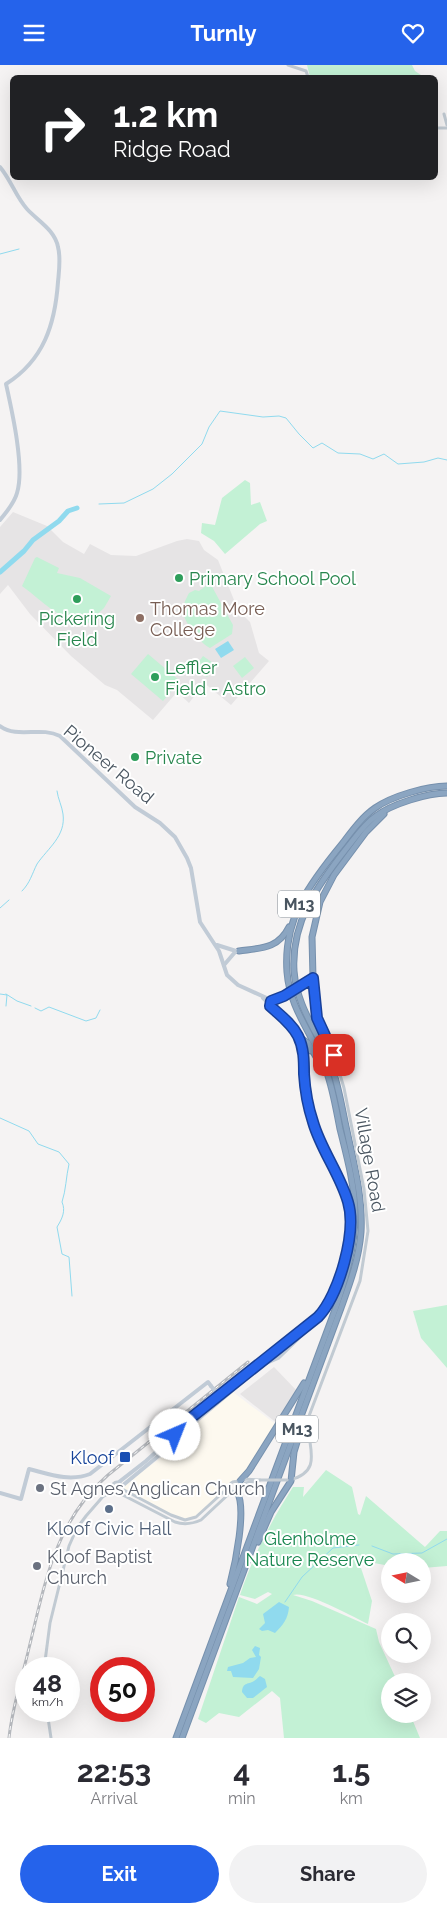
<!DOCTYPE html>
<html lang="en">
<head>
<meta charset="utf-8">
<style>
  :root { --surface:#fff; --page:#f2f2f3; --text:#2b2b33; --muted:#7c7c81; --accent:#2563eb }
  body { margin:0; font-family:Raleway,sans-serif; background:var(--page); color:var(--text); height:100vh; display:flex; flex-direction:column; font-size:19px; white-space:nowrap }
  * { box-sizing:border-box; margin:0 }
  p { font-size:16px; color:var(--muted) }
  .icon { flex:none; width:28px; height:28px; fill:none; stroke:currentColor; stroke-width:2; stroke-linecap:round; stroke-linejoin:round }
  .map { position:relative; height:1673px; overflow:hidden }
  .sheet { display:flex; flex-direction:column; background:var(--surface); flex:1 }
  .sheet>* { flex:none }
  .guide { position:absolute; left:10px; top:10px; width:428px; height:105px; border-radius:8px; box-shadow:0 5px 20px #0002; background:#202124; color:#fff; overflow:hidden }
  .needle { width:32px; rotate:280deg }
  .tools { position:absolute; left:381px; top:1488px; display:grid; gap:10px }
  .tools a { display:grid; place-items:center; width:50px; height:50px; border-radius:50%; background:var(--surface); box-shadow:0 5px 20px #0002; font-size:25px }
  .speed { position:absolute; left:15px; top:1592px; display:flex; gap:10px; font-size:25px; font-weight:700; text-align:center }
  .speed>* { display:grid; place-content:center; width:65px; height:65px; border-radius:50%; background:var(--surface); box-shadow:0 5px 20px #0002; line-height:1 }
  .speed small { font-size:12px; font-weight:400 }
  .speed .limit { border:8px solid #d22; background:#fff; color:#111 }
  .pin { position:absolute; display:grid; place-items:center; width:42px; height:42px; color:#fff; margin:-21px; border-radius:10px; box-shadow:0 2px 8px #0006 }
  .me { position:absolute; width:55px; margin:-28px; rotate:44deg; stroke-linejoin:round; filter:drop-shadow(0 0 4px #0008) }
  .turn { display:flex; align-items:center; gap:18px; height:105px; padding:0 20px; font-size:22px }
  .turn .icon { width:65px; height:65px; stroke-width:2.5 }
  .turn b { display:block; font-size:35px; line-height:42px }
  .eta { display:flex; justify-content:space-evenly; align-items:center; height:85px; text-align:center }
  .eta b { font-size:30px; font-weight:700; line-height:35px }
  .button { display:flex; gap:10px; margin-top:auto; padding:10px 20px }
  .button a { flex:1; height:58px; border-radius:30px; background:var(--accent); color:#fff; font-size:20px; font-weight:700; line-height:58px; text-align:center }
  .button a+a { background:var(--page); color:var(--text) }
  header { display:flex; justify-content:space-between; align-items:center; height:65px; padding:0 20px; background:var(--accent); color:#fff; font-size:22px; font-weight:700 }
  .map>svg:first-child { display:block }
</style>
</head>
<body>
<header><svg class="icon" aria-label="menu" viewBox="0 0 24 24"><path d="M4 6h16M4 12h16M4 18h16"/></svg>Turnly<svg class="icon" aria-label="heart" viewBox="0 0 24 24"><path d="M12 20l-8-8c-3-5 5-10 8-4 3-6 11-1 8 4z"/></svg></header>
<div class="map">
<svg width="447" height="1673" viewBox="0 0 447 1673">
  <rect width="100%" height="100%" fill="#f5f3f3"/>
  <path fill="#fdf9ef" d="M233 1327 278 1361 246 1408 236 1416 231 1417 196 1451 185 1454 174 1451 124 1424V1420L173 1384 184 1373 190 1365Z"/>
  <g fill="#e6e4e5">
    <path d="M13 447 47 461 63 477 84 489 90 479 111 490 136 491 177 476 187 474 199 476 204 485 218 495 238 545 250 557 259 588 269 596 231 640 203 617 197 623 199 625 189 638 177 627 153 655 117 625 105 620 71 591 30 549 8 520 0 529V462Z"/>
    <path d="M274 1302 298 1327 278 1359 240 1329Z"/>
  </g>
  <g fill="#c3f1d5">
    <path d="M307 0H412L415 6 424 12H310Z"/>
    <path d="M245 415 250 418 251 440 260 437 267 456 260 459 225 489 214 476 201 468 202 458 215 460 222 433Z"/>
    <path d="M37 492 59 503 57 508 80 513 111 531 104 543 87 559C63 558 41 535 22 521L35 493Z"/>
    <path d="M210 518 233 560 232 569 210 583C201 579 185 558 183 548 182 541 186 534 189 528L195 525 199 526Z"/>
    <path d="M148 589 180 616 163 636 131 609Z"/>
    <path d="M203 591 216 600 207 612 194 603Z"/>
    <path d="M245 592 254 603 242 613 233 601Z"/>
    <path d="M447 1240V1303L421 1273 413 1246Z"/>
    <path d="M326 1405 352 1422 358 1449 360 1450 366 1431 425 1482 440 1466H447V1501L423 1503 422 1496H390V1501L374 1498 359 1490 361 1503 372 1536 368 1559C354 1552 305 1525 293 1530L312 1536 376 1564 379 1577 397 1616H390V1649H410L420 1673H284L280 1633 272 1626 239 1652 219 1648 206 1658 198 1654 239 1532 257 1539 272 1529 268 1527 255 1534 240 1530C253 1491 271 1456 293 1422H304L303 1432Z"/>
  </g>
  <g fill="#90daee">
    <path d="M228 576 234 585 221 593 215 584Z"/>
    <path d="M279 1537 289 1542C288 1554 283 1560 275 1568L268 1565 262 1566 259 1564 265 1558 263 1549Z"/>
    <path d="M255 1581 260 1583 259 1590 261 1592 259 1604 253 1613 233 1612 231 1606H227L228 1602 243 1598 250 1593 256 1592 252 1585Z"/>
    <path d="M260 1611 265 1614 267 1622 253 1633H247L242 1627C243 1617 247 1620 254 1616 256 1615 257 1613 260 1611Z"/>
  </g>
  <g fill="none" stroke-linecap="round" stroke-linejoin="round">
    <g stroke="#90daee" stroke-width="1">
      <path d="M0 189 19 184"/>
      <path d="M99 439 124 438 153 424 172 409 202 379 209 362 220 346 263 352 279 351 286 353 299 369 313 383 322 378 338 388 360 389 373 394 384 389 398 399 424 397 438 393 447 395"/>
      <path d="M22 826C30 818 32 809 37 799 48 783 66 771 63 749 62 741 58 734 57 726"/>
      <path d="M0 843 9 835"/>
      <path d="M0 929 7 930 6 941"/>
      <path d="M6 929 17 936 31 941"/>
      <path d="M35 943 41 946 49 942 86 956 96 953 100 945"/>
      <path d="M0 1053 29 1066 38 1079 59 1087 69 1099C66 1112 66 1125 62 1137 66 1146 62 1154 57 1162L62 1189 69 1192 72 1231"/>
      <path d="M372 1481 393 1489 422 1488 447 1474"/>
      <path d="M285 1537 302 1512 333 1483 359 1480"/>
    </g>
    <path stroke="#90daee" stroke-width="5" d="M0 507 24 486 33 475 59 456 68 446 77 443"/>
    <g stroke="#7690ad" stroke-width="7">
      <g id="motorway">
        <path d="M239 886C261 883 278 884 289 862"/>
        <path d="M313 913 312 872 320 837 334 810 366 767 384 749"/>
        <path d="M298 971 308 978 323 1004"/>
        <path d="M304 991 307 985 312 986"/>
        <path d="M240 1416 249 1406 304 1318"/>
        <path d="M258 1477 271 1447 291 1416 294 1387 304 1354"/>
        <path d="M230 1519C235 1500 247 1443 237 1427"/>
        <path d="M176 1673 336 1242C346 1212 355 1182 355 1150 355 1121 347 1092 340 1064 336 1044 333 1024 326 1005 314 970 290 946 287 907 283 853 310 818 342 779 352 766 362 752 375 743 392 731 427 721 447 721"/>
        <path d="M182 1673 341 1243C350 1218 359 1194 361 1167 363 1133 354 1099 347 1066 342 1044 339 1021 331 1000 318 967 297 943 294 906 291 857 317 821 346 784 355 773 364 759 376 751 392 739 427 728 447 728"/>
      </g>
    </g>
    <g stroke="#c1cad2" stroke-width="3">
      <path d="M288 0 306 6 308 12"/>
      <path d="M444 49 447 60"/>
      <path d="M435 63H447"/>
      <path d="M301 921 312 914"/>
      <path d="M277 938 286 930"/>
      <path d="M243 1414 260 1415"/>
      <path d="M290 1415C327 1405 304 1378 309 1351L360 1216 368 1166 364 1124 344 1023 334 990 317 953 313 913"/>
      <circle cx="235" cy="1422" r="5.5"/>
      <circle cx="117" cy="1422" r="5"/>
      <path d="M241 1423 245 1418 257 1416"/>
      <path d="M122 1424 171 1450 185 1455 196 1452 230 1421"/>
      <path d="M117 1427 175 1457C184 1460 192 1459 201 1455L232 1426"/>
      <path d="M104 1431 114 1426"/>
      <path d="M44 1604 50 1558 69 1481 77 1463 86 1451 113 1420"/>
      <path d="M47 1646 51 1673"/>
    </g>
    <g stroke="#c1cbd6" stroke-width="4">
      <path d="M0 102C11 115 16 132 27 144 38 156 55 165 58 182 61 193 59 206 58 217 55 259 44 295 6 319 12 346 25 403 17 428 14 439 7 446 0 455"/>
      <path d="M0 661C18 674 40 661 60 671L135 742 160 758 175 772 187 793 191 803 200 857 219 886 227 910 238 920 271 935"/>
      <path d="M217 880 236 886"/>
      <path d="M224 900 236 886"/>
      <path d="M263 933 273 942 276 941 277 938 276 935H272L270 939"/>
      <path d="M180 1364 248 1307 312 1256"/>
      <path d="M184 1369 183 1365 180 1364 175 1368 177 1372 182 1373 197 1355 264 1299 278 1293 317 1255 328 1241 342 1205 347 1180 350 1150 346 1132 313 1057 306 1020 304 991 301 977 295 966 272 942"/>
      <path d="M119 1417 146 1396 175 1370"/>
      <path d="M122 1421 180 1373"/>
      <path d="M0 1428 21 1434 29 1404C49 1409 69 1417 90 1409L208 1317 211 1321"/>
    </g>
    <use href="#motorway" stroke="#8ba5c1" stroke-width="5"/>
    <g stroke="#b5b8bd" stroke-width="3">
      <path id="rail" d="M9 1673C12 1643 22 1613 29 1583 45 1518 55 1456 108 1410L248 1297"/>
    </g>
    <use href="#rail" stroke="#fff" stroke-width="1" stroke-dasharray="4" stroke-linecap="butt"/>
    <g stroke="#c1cad2" stroke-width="3">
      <path d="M286 930 301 921"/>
      <path d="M260 1415H287"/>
    </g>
    <path stroke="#c1cbd6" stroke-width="4" d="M211 1321 216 1327"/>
  </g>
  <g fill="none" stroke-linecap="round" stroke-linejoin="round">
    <g stroke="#184099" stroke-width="12">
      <path id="route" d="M175 1370 177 1365 192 1352 318 1252C339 1230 357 1167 348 1137 340 1109 321 1085 313 1057 308 1042 305 1025 304 1009 304 996 304 983 298 971 292 959 280 950 270 941L271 936 284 931 313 913 317 953 334 990"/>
    </g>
    <use href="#route" stroke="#2563eb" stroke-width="9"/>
  </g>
  <g fill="#2e9e5b" stroke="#fff" stroke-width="2">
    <circle cx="179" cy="513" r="5"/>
    <circle cx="77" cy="534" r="5"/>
    <circle cx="155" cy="612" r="5"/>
    <circle cx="135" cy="692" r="5"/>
  </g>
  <circle fill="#8d6e63" stroke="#fff" stroke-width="2" cx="140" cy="553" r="5"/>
  <rect fill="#1a4fb4" stroke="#fff" stroke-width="2" x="119" y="1386" width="12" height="12" rx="2.5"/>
  <g fill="#6b7280" stroke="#fff" stroke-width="2">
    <circle cx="40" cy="1423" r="5"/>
    <circle cx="37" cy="1501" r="5"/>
  </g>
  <circle fill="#5c6f8a" stroke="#fff" stroke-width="2" cx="109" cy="1444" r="5"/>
  <g text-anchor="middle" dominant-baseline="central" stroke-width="4" stroke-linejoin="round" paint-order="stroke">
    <g fill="#fff" stroke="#808990" stroke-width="1">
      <rect x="278" y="825.5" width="42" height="27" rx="4"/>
      <rect x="276" y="1350.5" width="42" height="27" rx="4"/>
    </g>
    <g font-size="16" font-weight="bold" fill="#4a5661">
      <text x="299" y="839">M13</text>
      <text x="297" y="1364">M13</text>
    </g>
    <g font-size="18" fill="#27864d" stroke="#fff" text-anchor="start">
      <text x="189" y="513">Primary School Pool</text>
      <text x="77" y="553" text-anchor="middle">Pickering<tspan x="77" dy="21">Field</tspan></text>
      <text x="165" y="602">Leffler<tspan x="165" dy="21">Field - Astro</tspan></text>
      <text x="145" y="692">Private</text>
    </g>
    <g font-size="18" fill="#785e54" stroke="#fff" text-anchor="start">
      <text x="150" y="543">Thomas More<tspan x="150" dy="21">College</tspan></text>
    </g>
    <g font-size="18" fill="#4a5661" stroke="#fff">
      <text transform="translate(109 699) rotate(40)">Pioneer Road</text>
      <text transform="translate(370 1095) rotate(80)">Village Road</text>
    </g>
    <g font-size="18" fill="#164399" stroke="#fff" text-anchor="end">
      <text x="114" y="1392">Kloof</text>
    </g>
    <g font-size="18" fill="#5b616d" stroke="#fff" text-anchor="start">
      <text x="50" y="1423">St Agnes Anglican Church</text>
      <text x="47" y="1491">Kloof Baptist<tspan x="47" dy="21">Church</tspan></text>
    </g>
    <g font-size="18" fill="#4e5e75" stroke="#fff">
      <text x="109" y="1463">Kloof Civic Hall</text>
    </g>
    <g font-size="18" fill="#17864f" stroke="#fff">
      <text x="310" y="1473">Glenholme<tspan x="310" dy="21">Nature Reserve</tspan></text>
    </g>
  </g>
</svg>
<div class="tools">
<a><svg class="needle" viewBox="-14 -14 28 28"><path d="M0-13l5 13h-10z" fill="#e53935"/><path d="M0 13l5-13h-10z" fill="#7c7c81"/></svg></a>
<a><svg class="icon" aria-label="search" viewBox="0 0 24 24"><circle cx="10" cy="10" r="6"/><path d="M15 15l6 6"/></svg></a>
<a><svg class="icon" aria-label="layers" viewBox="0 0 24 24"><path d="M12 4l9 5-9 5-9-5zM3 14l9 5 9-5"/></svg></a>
</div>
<div class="speed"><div>48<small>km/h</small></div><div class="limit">50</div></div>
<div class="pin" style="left:334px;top:990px;background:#d93025"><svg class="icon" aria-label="arrive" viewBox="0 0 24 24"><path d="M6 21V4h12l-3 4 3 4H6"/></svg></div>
<svg class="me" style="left:175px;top:1370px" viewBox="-20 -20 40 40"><circle r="19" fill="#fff"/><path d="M0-13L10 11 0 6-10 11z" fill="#2563eb"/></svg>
<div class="guide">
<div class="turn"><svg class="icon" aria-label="right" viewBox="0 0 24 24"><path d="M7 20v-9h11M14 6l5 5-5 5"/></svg><div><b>1.2 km</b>Ridge Road</div></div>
</div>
</div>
<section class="sheet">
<div class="eta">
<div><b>22:53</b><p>Arrival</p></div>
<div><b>4</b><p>min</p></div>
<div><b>1.5</b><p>km</p></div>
</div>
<div class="button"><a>Exit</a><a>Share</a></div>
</section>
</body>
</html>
